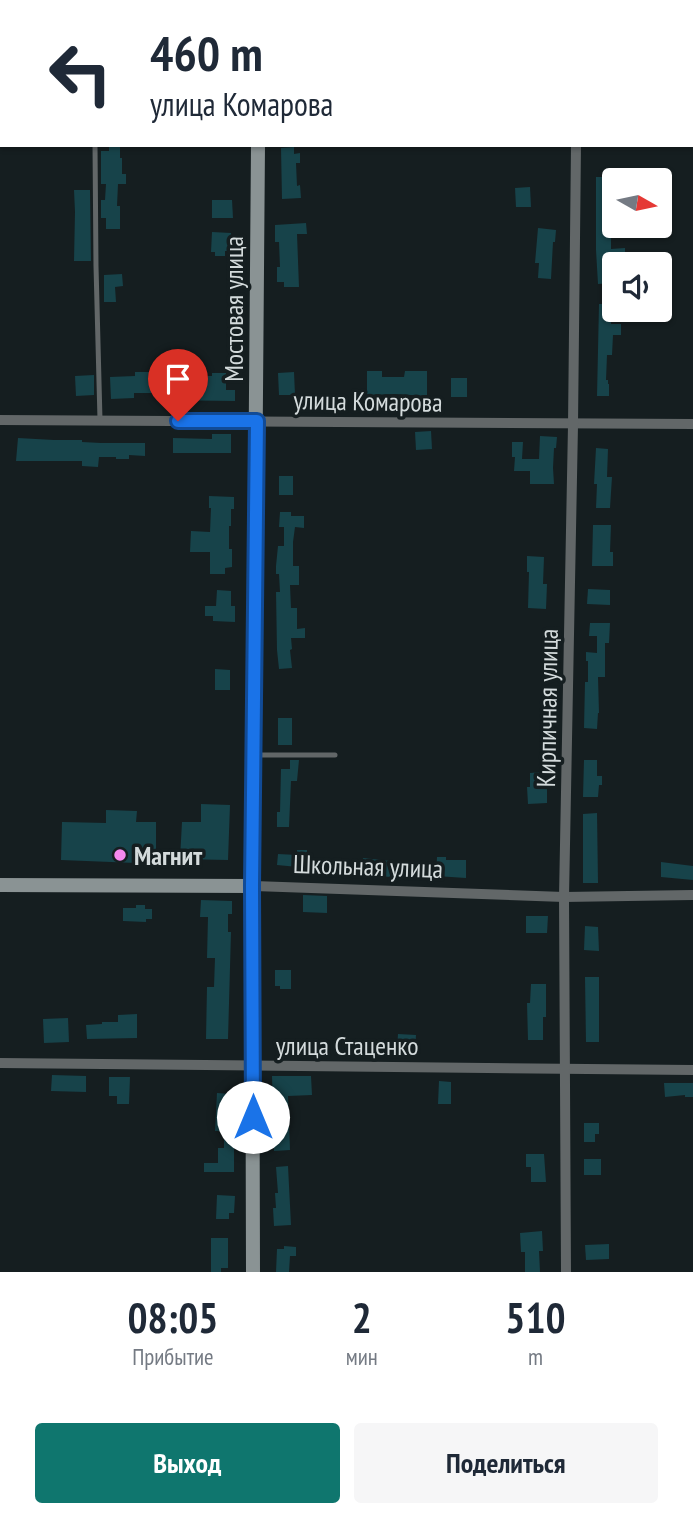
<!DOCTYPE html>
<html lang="ru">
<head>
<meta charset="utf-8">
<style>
  :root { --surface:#fff; --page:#f6f6f7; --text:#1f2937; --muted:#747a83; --accent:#0f766e }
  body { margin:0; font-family:"PT Sans Narrow",sans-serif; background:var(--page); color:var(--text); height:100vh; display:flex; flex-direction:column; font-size:26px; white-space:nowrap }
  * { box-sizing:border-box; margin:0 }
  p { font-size:23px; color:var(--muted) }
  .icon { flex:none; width:38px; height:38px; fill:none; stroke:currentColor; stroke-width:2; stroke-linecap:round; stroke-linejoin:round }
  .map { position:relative; height:1272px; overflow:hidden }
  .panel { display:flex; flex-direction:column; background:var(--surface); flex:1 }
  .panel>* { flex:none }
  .guide { position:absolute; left:0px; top:0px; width:693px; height:147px; box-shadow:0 2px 5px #0004; background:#fff; color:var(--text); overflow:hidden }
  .needle { width:46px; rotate:99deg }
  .fabs { position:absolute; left:602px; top:168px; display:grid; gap:14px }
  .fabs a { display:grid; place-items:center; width:70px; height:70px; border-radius:7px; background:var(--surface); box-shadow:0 2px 5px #0004; font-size:35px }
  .pin { position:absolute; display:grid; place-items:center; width:60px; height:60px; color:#fff; margin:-72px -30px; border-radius:50% 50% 50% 0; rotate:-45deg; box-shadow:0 0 7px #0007 }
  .pin .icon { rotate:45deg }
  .me { position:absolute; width:77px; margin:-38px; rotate:0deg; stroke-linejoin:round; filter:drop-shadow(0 0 5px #0008) }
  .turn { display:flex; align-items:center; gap:24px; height:147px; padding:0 35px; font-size:32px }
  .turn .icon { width:91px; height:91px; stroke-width:2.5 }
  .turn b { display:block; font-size:49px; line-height:60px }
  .eta { display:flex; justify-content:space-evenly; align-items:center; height:119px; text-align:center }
  .eta b { font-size:42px; font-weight:700; line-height:49px }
  .primary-button { display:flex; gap:14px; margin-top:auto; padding:14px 35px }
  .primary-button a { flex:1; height:80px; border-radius:7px; background:var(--accent); color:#fff; font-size:28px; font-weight:700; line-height:80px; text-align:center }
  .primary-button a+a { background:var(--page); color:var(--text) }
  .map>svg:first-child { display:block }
</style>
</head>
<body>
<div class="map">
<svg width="693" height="1272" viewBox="0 0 693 1272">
  <rect width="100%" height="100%" fill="#151e20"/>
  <g fill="#17434a">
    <path d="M109 145H120V158H122V174H126V184H118L117 206H120V229H106V218H101V200H105L106 184H101V151H109Z"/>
    <path d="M294 147V154L300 153V163H296L297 186 300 185 301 198 282 199 281 148Z"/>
    <path d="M596 177H614V189H612L614 217H611V249L625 248V260H614V273L611 274 612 283 598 284 596 250Z"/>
    <path d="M530 187 531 207H516L515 188Z"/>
    <path d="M74 190H90L91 261H74L75 212Z"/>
    <path d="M212 200H232L233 218H212Z"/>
    <path d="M306 223 307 234H297L299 287H284V282H277V267H280L279 242H275V225Z"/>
    <path d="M538 228 556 230 555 242H553L551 279 538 278 539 263H535Z"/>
    <path d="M212 232 231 233V251H225V256H215V252H211Z"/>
    <path d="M122 274 123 286 115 287 116 302H104V275Z"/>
    <path d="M599 304H612L611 324H621V335H613L612 355H607L606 380H608V384H609V396H597Z"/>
    <path d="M367 371H382V377H404L405 371H427V396L395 394 367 395Z"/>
    <path d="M135 372H153V375L212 376V373H226V390H235V401L159 400 158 393H134V398L111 399 110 377 135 376Z"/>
    <path d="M294 372 295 395H279L278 373Z"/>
    <path d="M94 375V395L76 396 75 376Z"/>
    <rect x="451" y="378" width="16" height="19"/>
    <path d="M431 431 432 449 416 450 415 432Z"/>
    <path d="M212 434H231V453H173V438L212 439Z"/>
    <path d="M540 436 557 437 556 448H554L553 468 554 484H530V471H514L515 457H512V442H523L522 459H539Z"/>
    <path d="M18 438 54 440H82V442L101 443H145V456L129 455V459H116V457H99L98 467 82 466V461H16Z"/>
    <path d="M596 448 608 449 607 477H612L610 508H596L597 484H594Z"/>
    <rect x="279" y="476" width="14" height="19"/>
    <path d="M209 496 234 497V509H231V526H229V549H232V567L225 568V574H210V552H190L191 531 210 532 211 508H209Z"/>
    <path d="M280 512H291V516H304V528L295 527 293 542V566H299V585H290L291 608H297V629L305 628V638H291L292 649 290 650 292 668 279 669 277 650 276 592H280L279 574H276V566L278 546H284V527H279Z"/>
    <path d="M593 525H611L610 552H613V566H592Z"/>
    <path d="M527 556 544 557 543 584H547L546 609 528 608 529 572H527Z"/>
    <path d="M588 589 610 590V605L587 604Z"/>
    <path d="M217 590 231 591V606H235V622L213 621V616H205V606H216Z"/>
    <path d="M590 623H610L609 643H605V677H598L599 713H598L597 729 584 728 585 682H588V661H586V652L597 653V636H589Z"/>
    <path d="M215 669 230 670V690H215Z"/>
    <rect x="278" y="718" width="14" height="27"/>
    <path d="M290 760H299L297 781H291L289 827H277V812H280L281 769H290Z"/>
    <path d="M584 760H597V776H602V785H599L598 797H583Z"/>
    <path d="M543 772 544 786H547V803L528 804 527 787H530V773Z"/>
    <path d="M201 804 230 805 228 860 180 859 182 822H201Z"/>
    <path d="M106 810 137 811 136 822H156V859H136V863L61 860 62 822 106 823Z"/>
    <path d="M597 813 598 883H583V814Z"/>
    <path d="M297 850H307V869H298V867L277 865 278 854 297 855Z"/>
    <path d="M437 857H446V860H466V878L436 876Z"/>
    <path d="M363 858 391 861 390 877 381 876 382 872 361 870Z"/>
    <path d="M661 862 693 866V880L661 877Z"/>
    <path d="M303 895 327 896V913L303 912Z"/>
    <path d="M201 900 232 901V914H228V932H231L228 1039H206L207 987H214L215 958H207L208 917H200Z"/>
    <path d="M136 905H145V909H152V919H146V922L123 921V908H136Z"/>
    <path d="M526 916H548L547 933H526Z"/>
    <path d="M585 926 598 927 599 951 584 950Z"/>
    <path d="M275 970H291V989H280V986H275Z"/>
    <path d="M585 977H599V1042H586Z"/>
    <path d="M531 984H546V1017H543V1040H528L527 1003H530Z"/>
    <path d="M137 1014V1038L87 1039 86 1025 102 1024V1022H118V1015Z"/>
    <path d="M68 1018 69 1042 44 1043 43 1019Z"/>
    <path d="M398 1034 416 1035 415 1051H397Z"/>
    <path d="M52 1075 86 1076V1092L51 1091Z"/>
    <path d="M272 1076H311L312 1095 288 1096 290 1150 274 1151Z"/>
    <path d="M109 1077H130L129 1104H117V1096H109Z"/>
    <path d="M439 1081 451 1082V1104H438Z"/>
    <path d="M664 1083H693V1097H685V1095L665 1097Z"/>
    <path d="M217 1093 231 1094 228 1131H215Z"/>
    <path d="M584 1123H599V1134H595V1142H584Z"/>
    <path d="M224 1134H234V1172H204V1163H218V1148H224Z"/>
    <path d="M526 1154H544L546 1182H531V1167H526Z"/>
    <rect x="584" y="1159" width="17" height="16"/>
    <path d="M288 1166 291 1225 274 1226 273 1208H276L275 1193H278L276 1167Z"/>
    <path d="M217 1195 235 1196 234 1213H229V1219H216Z"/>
    <path d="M542 1231 543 1251H539L540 1272H525V1252H521L520 1233Z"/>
    <path d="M211 1238H228V1268H221V1272H211Z"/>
    <path d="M609 1244V1259L586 1260 585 1245Z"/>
    <path d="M284 1246 296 1247V1256H290L289 1272H276L277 1249H284Z"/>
  </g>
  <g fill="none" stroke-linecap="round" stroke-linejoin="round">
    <g stroke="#626768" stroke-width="5">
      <path d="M95 145 96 266 100 420"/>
      <path d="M254 755H335"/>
    </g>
    <g stroke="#626768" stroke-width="10">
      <path d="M577 2V0"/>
      <path d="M0 420 693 424"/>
      <path d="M252 886 564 897 693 895"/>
      <path d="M0 1063 693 1070"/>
      <path d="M566 1272 564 897 573 425 576 145"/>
    </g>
    <g stroke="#8a9394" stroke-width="14">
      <path d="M259 2V0"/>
      <path d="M0 885 252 886"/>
      <path d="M253 1272 252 886 258 145"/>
    </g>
  </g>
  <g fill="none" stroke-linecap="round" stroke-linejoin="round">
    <g stroke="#114b97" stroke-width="18">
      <path id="route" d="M178 421H257L252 886 253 1117"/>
    </g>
    <use href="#route" stroke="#1a73e8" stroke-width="12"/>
  </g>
  <circle fill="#f589ee" stroke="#151e20" stroke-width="2.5" cx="120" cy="855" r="7"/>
  <g text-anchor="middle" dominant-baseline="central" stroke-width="7" stroke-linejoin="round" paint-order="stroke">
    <g font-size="26" fill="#d4dbdc" stroke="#151e20">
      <text transform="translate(233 309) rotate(-90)">Мостовая улица</text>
      <text transform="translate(368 401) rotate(1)">улица Комарова</text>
      <text transform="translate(547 708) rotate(-89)">Кирпичная улица</text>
      <text transform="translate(368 866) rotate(2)">Школьная улица</text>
      <text x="347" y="1045">улица Стаценко</text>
    </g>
    <g font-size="26" font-weight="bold" fill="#d4dbdc" stroke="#151e20" text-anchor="start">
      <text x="134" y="855">Магнит</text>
    </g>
  </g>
</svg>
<div class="fabs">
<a><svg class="needle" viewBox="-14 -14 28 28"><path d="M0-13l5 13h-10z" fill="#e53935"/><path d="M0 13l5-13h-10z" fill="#747a83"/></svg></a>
<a><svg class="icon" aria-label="sound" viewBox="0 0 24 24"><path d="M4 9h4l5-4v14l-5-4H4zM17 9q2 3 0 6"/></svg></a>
</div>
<div class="pin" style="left:178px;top:421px;background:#d93025"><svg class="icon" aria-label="arrive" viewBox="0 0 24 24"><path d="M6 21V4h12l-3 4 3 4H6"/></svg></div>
<svg class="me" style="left:253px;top:1117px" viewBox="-20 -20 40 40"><circle r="19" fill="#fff"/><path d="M0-13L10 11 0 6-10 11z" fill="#1a73e8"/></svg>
<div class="guide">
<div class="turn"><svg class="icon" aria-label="left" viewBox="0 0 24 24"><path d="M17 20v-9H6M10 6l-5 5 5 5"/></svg><div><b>460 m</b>улица Комарова</div></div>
</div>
</div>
<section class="panel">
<div class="eta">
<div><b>08:05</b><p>Прибытие</p></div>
<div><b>2</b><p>мин</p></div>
<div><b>510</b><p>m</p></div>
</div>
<div class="primary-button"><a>Выход</a><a>Поделиться</a></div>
</section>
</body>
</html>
